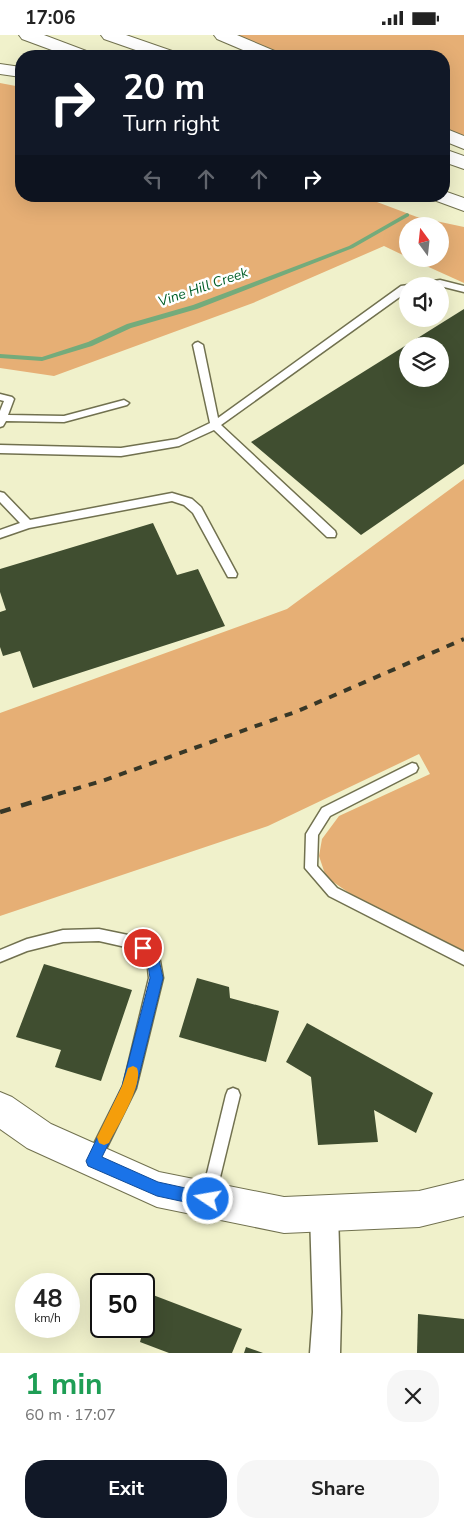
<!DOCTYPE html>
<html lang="en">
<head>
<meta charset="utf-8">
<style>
  :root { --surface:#fff; --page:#f6f6f6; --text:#222; --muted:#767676; --accent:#111827 }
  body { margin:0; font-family:"Nunito Sans",sans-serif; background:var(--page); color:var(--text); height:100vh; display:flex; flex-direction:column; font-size:19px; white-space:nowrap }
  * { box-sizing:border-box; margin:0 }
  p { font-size:16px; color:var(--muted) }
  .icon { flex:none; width:28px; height:28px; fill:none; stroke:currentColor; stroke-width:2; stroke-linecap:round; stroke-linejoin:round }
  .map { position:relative; height:1318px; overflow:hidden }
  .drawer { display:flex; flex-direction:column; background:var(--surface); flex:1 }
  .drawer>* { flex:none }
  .hud { position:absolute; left:15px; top:15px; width:435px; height:152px; border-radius:20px; box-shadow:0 5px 20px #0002; background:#111827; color:#fff; overflow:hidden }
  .needle { width:32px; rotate:345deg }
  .fabs { position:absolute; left:399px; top:182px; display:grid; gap:10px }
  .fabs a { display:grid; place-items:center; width:50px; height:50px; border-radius:50%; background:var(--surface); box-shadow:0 5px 20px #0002; font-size:25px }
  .speed { position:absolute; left:15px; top:1238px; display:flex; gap:10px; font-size:25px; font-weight:700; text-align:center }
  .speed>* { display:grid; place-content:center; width:65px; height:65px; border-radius:50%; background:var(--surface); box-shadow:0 5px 20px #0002; line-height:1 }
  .speed small { font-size:12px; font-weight:400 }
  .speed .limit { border:2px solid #111; border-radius:8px; background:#fff; color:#111 }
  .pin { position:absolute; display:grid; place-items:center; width:42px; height:42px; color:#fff; margin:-21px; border:2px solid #fff; border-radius:50%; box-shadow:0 1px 5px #0007 }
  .me { position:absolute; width:55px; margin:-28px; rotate:282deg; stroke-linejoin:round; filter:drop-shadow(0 0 4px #0008) }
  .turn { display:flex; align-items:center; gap:18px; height:105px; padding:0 25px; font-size:22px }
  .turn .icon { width:65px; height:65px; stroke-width:2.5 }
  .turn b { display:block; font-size:35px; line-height:42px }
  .lanes { display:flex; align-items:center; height:48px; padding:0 25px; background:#0003; justify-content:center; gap:25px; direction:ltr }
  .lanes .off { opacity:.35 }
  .round { display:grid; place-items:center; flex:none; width:52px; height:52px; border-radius:20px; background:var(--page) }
  .summary { display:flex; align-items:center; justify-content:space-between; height:85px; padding:0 25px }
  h1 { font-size:30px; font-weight:700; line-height:38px; color:#1e9e55 }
  .button { display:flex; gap:10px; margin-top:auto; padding:10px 25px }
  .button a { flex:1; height:58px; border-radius:20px; background:var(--accent); color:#fff; font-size:20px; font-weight:700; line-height:58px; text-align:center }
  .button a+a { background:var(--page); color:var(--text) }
  .status { display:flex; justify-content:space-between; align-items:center; height:35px; padding:0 25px; background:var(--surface); direction:ltr }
  .status svg { height:14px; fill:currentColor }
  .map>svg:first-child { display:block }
</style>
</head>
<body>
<div class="status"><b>17:06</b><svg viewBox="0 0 49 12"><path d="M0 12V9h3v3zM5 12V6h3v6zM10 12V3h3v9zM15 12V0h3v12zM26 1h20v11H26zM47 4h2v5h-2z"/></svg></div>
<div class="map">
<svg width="464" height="1318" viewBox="0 0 464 1318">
  <rect width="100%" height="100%" fill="#f0f1cb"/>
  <g fill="#e6af75">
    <path d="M223 0H464V108L444 99V21H271Z"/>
    <path d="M0 48 21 52V161H361L417 182 464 192V248L411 224H440V191H408L407 222 384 211 253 268 54 341 0 333Z"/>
    <path d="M464 444V919L355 862 326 842 319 821 322 804 339 781 430 739 419 719 268 791 0 881V678L287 574Z"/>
  </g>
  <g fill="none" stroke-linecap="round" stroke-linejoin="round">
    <path fill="#74ab7b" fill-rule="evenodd" d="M407 178 409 179V181L353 213 197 274 131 293 92 311 42 326 0 323V319L42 322 88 307 127 289 193 270 349 211Z"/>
  </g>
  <g fill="#404e30" fill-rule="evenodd">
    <path d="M464 274V429L361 500 251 407ZM408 311H440V344H408Z"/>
    <path d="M153 488 177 540 198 534 225 591 33 653 20 616 3 621 0 612V577L6 575 0 557V534Z"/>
    <path d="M44 929 132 955 101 1046 55 1032 61 1015 16 1002Z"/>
    <path d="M197 943 229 952 230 963 279 976 266 1027 179 1002Z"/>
    <path d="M307 988 433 1058 416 1098 374 1075 378 1107 318 1110 311 1042 286 1027Z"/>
    <path d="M153 1260 242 1294 232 1318H169L140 1307Z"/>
    <path d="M418 1279 464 1284V1318H417Z"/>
    <path d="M246 1312 263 1318H244Z"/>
  </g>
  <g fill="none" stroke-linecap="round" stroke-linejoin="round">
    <g stroke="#71714f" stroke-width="3">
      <g id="lane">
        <path d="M440 245 464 251V257L440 251H416L420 248Z"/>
        <path d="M408 250 411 251H408V256L221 390 335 496 336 499 335 502H327L214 395 179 411 121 421 0 418V410L121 413 177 404 210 388 193 310 195 308 198 307 203 310 218 383 401 251Z"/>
        <path d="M0 359 12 362 14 364 8 380 64 381 124 365 129 368 127 370 64 387 6 386 3 391 0 392V376L4 366 0 365Z"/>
        <path d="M0 457 4 458 30 485 172 458 192 464 201 472 237 539 236 542H228L193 478 184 470 172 466 29 493 0 503V495L20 488 0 467Z"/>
        <path d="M412 728 416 729 418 733 416 737 330 781 318 800 317 831 337 853 464 917V930L329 861 305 833 306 799 322 773Z"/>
        <path d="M99 894 133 901 158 915 163 943 136 1053 99 1128 94 1130 89 1128 87 1123 123 1051 149 943 147 924 130 913 99 906 63 907 27 916 0 927V915L27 904 63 895Z"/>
        <path d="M233 1053 238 1055 240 1060 215 1163 213 1168 208 1170 203 1168 201 1163 226 1060 228 1055Z"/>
      </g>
    </g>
    <g stroke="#71714f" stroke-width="3">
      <path id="street" d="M324 1164 334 1168 338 1178 341 1277 340 1318H310L313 1277 310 1178 314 1168Z"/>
    </g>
    <g stroke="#71714f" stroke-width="2">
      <path id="secondary" d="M0 1057 12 1062 51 1089 159 1137 284 1162 419 1156 464 1145V1181L419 1192 284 1198 157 1172 27 1113 0 1094Z"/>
    </g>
    <g stroke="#71714f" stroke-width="2">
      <g id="highway">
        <path d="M19 0H44L89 17 92 21H68L22 4Z"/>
        <path d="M101 0H126L175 17 178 21H153L104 4Z"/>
        <path d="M214 0H237L277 17 280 21H257L217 4Z"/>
        <path d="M0 29 21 32V42L0 39Z"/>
        <path d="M444 93 464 101V114L444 106Z"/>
        <path d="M444 114 464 121V134L444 127Z"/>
        <path d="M444 156 464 163V176L434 165 431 161H444Z"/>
      </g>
    </g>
    <use href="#lane" fill="#fff" fill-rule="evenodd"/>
    <use href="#street" fill="#fff" fill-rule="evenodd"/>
    <use href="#secondary" fill="#fff" fill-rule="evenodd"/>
    <use href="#highway" fill="#fff" fill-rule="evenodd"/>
    <path stroke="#373727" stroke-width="4" stroke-dasharray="8 8" stroke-linecap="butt" d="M58 759 102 746 298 676 464 604"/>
    <path stroke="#373727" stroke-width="4.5" stroke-dasharray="11 11" stroke-linecap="butt" d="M0 777 62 758"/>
  </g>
  <path fill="#1a73e8" stroke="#114b97" d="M143 907 157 915 163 943 136 1053 102 1122 158 1147 213 1159 215 1164 213 1170 208 1172 157 1161 88 1131 86 1126 122 1051 150 943 147 923 138 918 136 913 138 909Z"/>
  <path fill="#f59e0b" d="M133 1031 137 1033C144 1049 117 1092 109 1108L104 1110 99 1108 97 1102 122 1051 128 1033Z"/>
  <g text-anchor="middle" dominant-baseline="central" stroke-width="5" stroke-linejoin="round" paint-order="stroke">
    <g font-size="14" font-style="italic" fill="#005e27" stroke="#fff">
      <text transform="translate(203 252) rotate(-19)">Vine Hill Creek</text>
    </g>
  </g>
</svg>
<div class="fabs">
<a><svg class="needle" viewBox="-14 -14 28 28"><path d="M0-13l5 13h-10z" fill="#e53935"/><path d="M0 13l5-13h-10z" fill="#767676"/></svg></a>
<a><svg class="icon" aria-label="sound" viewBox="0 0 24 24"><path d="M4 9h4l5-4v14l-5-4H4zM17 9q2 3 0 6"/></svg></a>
<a><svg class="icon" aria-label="layers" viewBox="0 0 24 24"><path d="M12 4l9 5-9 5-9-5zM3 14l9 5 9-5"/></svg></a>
</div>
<div class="speed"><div>48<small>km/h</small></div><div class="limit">50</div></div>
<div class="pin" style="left:143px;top:913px;background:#d93025"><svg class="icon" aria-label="arrive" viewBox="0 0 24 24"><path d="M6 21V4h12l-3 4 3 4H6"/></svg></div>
<svg class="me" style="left:208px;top:1164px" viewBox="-20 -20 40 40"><circle r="17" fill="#1a73e8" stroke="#fff" stroke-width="3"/><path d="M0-11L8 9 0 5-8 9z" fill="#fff"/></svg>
<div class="hud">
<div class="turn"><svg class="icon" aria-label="right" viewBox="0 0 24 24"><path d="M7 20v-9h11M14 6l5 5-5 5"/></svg><div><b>20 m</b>Turn right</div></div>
<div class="lanes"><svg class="icon off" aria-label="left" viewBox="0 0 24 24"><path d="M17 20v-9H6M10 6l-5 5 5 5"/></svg><svg class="icon off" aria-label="ahead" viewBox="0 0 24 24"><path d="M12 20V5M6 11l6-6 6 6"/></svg><svg class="icon off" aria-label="ahead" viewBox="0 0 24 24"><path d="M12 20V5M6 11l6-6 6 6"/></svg><svg class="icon" aria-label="right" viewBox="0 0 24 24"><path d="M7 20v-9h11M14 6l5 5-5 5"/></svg></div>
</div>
</div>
<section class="drawer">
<div class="summary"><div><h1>1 min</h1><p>60 m · 17:07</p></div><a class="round"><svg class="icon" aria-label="close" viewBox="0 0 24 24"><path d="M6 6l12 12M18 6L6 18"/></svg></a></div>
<div class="button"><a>Exit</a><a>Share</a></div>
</section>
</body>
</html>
